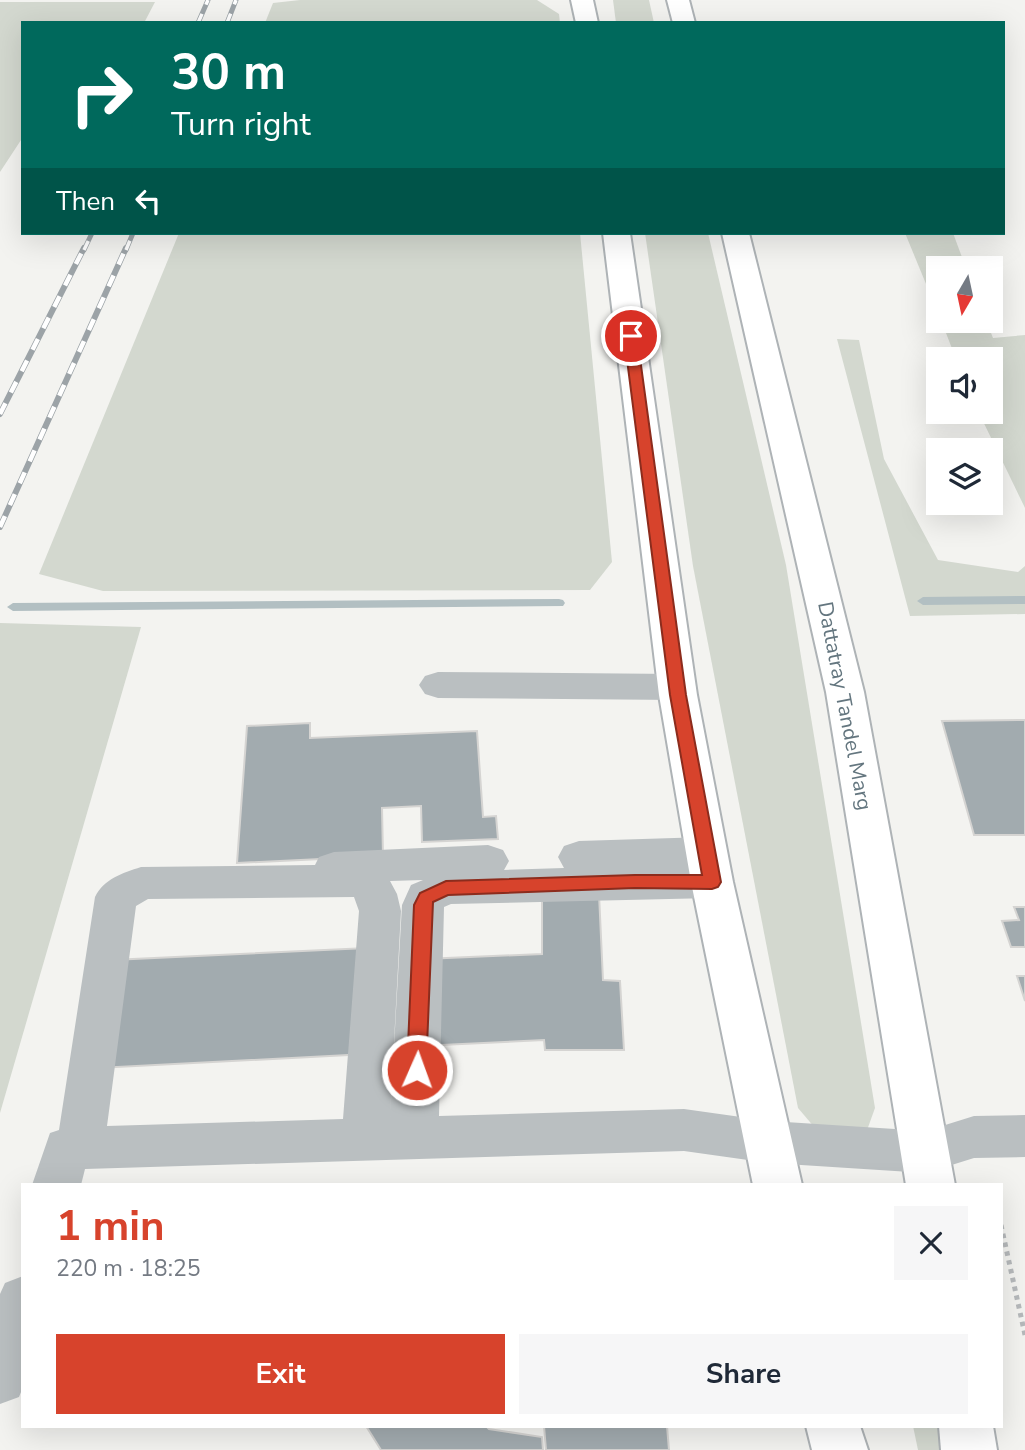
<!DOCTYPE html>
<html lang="en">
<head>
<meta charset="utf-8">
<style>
  :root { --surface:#fff; --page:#f6f6f7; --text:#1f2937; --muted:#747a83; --accent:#d7432c }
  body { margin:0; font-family:"Nunito Sans",sans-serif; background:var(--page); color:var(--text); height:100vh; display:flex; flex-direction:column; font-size:26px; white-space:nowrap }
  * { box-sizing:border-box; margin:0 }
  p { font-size:23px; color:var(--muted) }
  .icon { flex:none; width:38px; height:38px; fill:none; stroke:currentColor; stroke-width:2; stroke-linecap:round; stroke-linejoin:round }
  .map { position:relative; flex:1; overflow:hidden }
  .details { position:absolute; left:21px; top:1183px; width:982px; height:245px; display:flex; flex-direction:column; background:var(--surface); border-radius:0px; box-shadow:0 7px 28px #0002 }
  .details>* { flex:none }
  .banner { position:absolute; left:21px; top:21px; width:984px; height:214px; border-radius:0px; box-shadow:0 7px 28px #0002; background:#00695c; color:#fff; overflow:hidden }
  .needle { width:46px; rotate:189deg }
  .tools { position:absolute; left:926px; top:256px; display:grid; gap:14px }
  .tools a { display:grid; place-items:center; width:77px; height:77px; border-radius:0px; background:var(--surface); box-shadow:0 7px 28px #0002; font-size:35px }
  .pin { position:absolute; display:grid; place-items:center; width:60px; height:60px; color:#fff; margin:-30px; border:4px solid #fff; border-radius:50%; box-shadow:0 2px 7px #0007 }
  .me { position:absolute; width:77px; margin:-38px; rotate:2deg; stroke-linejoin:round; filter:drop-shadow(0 0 5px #0008) }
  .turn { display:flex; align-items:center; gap:24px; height:147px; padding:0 35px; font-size:32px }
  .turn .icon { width:91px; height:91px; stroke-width:2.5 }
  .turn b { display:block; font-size:49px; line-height:60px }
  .then { display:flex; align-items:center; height:66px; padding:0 35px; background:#0003; gap:14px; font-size:26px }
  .round { display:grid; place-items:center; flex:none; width:74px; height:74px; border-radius:0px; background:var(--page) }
  .headline { display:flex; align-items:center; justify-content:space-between; height:119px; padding:0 35px }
  h1 { font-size:42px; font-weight:700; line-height:52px; color:var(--accent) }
  .button { display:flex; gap:14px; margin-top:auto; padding:14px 35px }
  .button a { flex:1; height:80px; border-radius:0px; background:var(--accent); color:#fff; font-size:28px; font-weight:700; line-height:80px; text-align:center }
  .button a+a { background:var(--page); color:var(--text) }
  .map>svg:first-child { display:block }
</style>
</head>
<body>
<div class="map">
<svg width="1025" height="1450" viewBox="0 0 1025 1450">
  <rect width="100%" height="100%" fill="#f3f3f0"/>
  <g fill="#d3d8cf">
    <path d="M300 0H537L559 14 560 23H265L273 3Z"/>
    <path d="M613 0H649L654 23H616Z"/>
    <path d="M0 2H155L144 23H23V137L0 172Z"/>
    <path d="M179 233H580L612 562 590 590 103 591 39 574Z"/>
    <path d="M645 233H708L786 565 875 1108 866 1133 821 1135 798 1108 693 566Z"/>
    <path d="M905 233H953L966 268H938V313Z"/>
    <path d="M941 320H986L993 338 1025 335V508L978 411H990V359H956Z"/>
    <path d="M837 339 859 340 884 459 938 560 1018 572 1025 566V614L910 616Z"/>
    <path d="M0 623 141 627 0 1113Z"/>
    <path d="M913 1426H944L949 1450H918Z"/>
  </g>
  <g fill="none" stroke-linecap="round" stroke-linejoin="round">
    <g fill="#b2bfc2" fill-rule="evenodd">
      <path d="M1025 596V604L923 605 917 601 923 597Z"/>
      <path d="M559 599 563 600 565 603 563 606 13 611 7 607 13 603Z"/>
    </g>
  </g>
  <g fill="#a2abaf" stroke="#d5d4d2" stroke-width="2">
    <path d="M1025 720V835H974L942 721Z"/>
    <path d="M310 723V738L477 731 483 817 496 816 498 839 422 842 421 806 382 808 383 856 237 863 247 726Z"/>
    <path d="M542 894H599L603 980 620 981 624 1050H545L544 1040 420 1046 424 959 542 954Z"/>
    <path d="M1014 907H1025V947H1011L1002 921 1019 920Z"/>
    <path d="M367 948V1054L98 1068 112 960Z"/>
    <path d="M1017 976H1025V1001Z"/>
    <path d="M366 1426H486L489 1429 542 1437 543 1450H381Z"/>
    <path d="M544 1426H667L669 1450H546Z"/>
  </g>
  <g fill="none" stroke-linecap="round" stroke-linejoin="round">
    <g stroke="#aeb3b6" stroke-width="4">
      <g id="major">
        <path d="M571 0H593L598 23H576Z"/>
        <path d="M667 0H689L695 23H673Z"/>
        <path d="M603 233H630L697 695 733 882 802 1185H753L691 882 659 695Z"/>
        <path d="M722 233H749L864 692 955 1185H906L826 692Z"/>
        <path d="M806 1426H860L868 1450H812Z"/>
        <path d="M939 1426H993L997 1450H941Z"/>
      </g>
    </g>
    <path stroke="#b6b9bb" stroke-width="5" stroke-dasharray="4.5 4.5" stroke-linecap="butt" d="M1001 1225 1025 1335"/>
    <g fill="#babfc1" fill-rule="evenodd">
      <path d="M438 672 677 674 690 678 696 687 690 696 677 700 438 698 425 694 419 685 425 676Z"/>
      <path d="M706 837 721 842 727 853 721 864 714 866 727 871 733 882 727 893 712 898 451 904 444 907 439 1116 684 1109 770 1121 926 1131 974 1116 1025 1115V1157L974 1158 926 1173 770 1163 684 1151 85 1169 81 1185H32L50 1133 59 1130 95 897C104 879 122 873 141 867L315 865 319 857 334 852 488 845 503 850 509 861 504 870 564 868 558 857 564 846 579 841ZM423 880 411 885 402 905 390 1117 401 911 397 894 390 881ZM354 897 359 911 343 1119 107 1126 136 906 148 899Z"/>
      <path d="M23 1276V1387L19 1397 0 1404V1294L5 1283Z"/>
    </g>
    <use href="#major" fill="#fff" fill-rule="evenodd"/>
    <g stroke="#9ca3a7" stroke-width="5">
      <g id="rail-far1">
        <path d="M198 23 208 0"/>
        <path d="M227 23 236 0"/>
        <path d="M84 250 92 233"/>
        <path d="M126 250 133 233"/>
      </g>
    </g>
    <g stroke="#9ca3a7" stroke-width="6">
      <g id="rail">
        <path d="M0 414 84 248"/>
        <path d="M0 527 126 248"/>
      </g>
    </g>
    <use href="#rail-far1" stroke="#fff" stroke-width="3.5" stroke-dasharray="10" stroke-linecap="butt"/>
    <use href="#rail" stroke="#fff" stroke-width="4.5" stroke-dasharray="12" stroke-linecap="butt"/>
  </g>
  <path fill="#d7432c" stroke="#8c2c1d" stroke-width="2" d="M631 332 637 336 686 695 721 882 718 887 712 889 635 888 448 895 433 902 426 1070 424 1076 417 1078 410 1076 407 1070 414 905 420 893 446 881 635 875H702L670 695 624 336Z"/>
  <g text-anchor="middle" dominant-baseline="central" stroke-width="7" stroke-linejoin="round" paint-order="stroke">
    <g font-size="21" fill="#64767f" stroke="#fff">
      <text transform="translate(845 706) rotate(79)">Dattatray Tandel Marg</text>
    </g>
  </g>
</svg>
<div class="tools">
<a><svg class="needle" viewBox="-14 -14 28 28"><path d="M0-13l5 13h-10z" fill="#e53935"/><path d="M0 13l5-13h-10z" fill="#747a83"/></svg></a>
<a><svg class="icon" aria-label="sound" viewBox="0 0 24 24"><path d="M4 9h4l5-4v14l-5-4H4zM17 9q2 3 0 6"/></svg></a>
<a><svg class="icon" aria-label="layers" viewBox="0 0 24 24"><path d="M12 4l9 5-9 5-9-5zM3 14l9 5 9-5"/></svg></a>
</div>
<div class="pin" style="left:631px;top:336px;background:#d93025"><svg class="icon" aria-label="arrive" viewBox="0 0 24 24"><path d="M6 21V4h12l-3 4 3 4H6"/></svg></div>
<svg class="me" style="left:417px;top:1070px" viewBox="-20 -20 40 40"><circle r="17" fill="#d7432c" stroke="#fff" stroke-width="3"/><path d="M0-11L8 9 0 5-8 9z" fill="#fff"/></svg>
<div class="banner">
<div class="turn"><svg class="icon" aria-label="right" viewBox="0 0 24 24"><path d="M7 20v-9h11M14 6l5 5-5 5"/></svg><div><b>30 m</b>Turn right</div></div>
<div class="then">Then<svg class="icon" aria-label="left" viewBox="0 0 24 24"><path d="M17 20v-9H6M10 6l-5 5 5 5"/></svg></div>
</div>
<section class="details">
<div class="headline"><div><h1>1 min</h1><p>220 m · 18:25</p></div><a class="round"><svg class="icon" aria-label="close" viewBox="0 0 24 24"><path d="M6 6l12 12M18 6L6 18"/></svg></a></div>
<div class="button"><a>Exit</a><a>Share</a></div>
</section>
</div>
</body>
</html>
